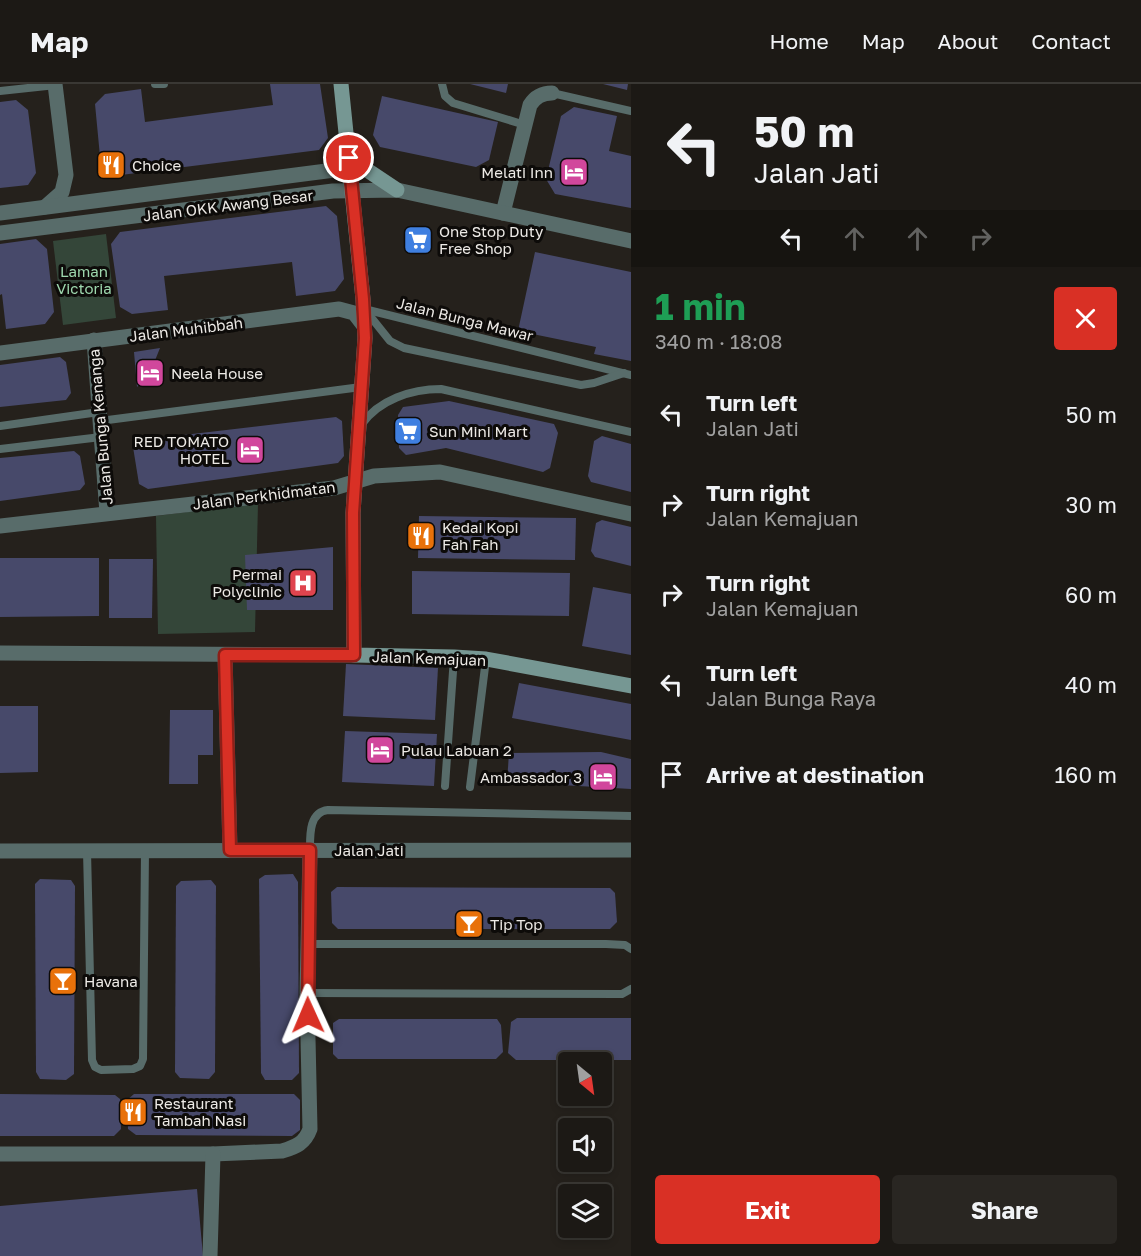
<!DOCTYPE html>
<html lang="en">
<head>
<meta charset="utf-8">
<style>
  :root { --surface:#1c1915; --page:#292622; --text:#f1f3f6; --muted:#a0a0a0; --line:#3a3834; --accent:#d93025 }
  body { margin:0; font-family:"Golos Text",sans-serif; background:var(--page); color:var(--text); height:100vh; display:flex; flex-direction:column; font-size:22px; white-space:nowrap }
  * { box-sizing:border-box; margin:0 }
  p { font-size:20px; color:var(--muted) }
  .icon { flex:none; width:33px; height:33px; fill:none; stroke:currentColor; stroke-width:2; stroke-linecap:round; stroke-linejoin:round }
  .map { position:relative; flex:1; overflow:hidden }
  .panel { display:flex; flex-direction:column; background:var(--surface); width:510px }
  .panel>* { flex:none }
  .banner { background:#1c1915; color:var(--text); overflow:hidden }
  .needle { width:39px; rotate:151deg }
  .buttons { position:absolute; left:558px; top:968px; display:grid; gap:12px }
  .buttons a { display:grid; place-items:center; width:54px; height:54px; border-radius:6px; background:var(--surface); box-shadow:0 3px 9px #0003,0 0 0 2px var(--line); font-size:30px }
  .pin { position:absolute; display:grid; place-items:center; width:51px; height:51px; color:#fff; margin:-26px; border:3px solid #fff; border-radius:50%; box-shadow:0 2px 6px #0007 }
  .me { position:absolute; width:66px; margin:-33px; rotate:359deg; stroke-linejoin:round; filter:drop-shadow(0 0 4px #0008) }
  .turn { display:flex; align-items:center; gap:21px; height:126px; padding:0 24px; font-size:27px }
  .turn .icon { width:78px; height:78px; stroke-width:2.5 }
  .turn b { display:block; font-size:42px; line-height:51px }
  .lanes { display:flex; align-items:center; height:57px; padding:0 24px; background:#0003; justify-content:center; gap:30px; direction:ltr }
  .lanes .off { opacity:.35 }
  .round { display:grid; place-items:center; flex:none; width:63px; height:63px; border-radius:6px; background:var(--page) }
  .head { display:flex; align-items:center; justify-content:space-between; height:102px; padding:0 24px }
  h1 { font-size:36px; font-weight:700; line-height:45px; color:#1e9e55 }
  .cta { display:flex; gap:12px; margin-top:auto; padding:12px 24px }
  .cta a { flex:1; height:69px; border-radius:6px; background:var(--accent); color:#fff; font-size:24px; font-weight:700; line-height:69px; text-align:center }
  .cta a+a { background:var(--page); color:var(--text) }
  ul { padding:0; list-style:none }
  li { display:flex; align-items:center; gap:18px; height:90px; padding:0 24px }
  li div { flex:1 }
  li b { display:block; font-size:22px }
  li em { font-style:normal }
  header { display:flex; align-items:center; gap:36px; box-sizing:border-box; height:84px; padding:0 30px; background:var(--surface); border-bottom:2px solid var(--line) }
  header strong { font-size:28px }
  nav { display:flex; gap:33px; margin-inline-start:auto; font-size:21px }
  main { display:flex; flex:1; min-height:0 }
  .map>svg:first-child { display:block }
</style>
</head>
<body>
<header>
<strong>Map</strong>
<nav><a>Home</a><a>Map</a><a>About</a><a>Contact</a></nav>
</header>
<main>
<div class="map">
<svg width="631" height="1172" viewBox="0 0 631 1172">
  <rect width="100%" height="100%" fill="#25211c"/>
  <g fill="#344639">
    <path d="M106 150 116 234 63 241 53 157Z"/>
    <path d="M258 419 255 548 158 550 156 432Z"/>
  </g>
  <g fill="#47496a">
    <path d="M270 0H320L328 54 319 66 113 92 101 83 95 20 105 10 141 5 145 38 273 21Z"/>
    <path d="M470 0H508L506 9Z"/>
    <path d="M603 0H628L627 6Z"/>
    <path d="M382 12 498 38 489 76 476 83 380 63 373 51Z"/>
    <path d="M16 16 28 26 36 89 28 101 0 104V18Z"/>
    <path d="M574 23 617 32 609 67 631 72V124L555 110 546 95 561 32Z"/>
    <path d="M326 122 337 132 344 195 335 207 296 212 292 178 164 192 168 226 132 230 120 223 111 160 120 148Z"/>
    <path d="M36 155 47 165 54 228 45 240 6 245 2 210 0 211V160Z"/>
    <path d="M535 168 631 188V277L594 270 596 263 518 247Z"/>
    <path d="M160 264 150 289 137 303 134 268Z"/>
    <path d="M60 273 66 278 71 309 66 316 0 323V281Z"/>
    <path d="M449 317 554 340 558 349 550 384 543 388 446 364 406 371 399 364 398 331 403 323Z"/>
    <path d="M336 333 342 337 344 372 338 379 148 405 139 400 133 363 141 356Z"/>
    <path d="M602 352 631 360V408L591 398 588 392 594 357Z"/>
    <path d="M74 367 80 372 85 400 80 406 0 417V374Z"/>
    <path d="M419 432 576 434 575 476 418 474Z"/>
    <path d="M602 436 631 443V482L595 473 591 467 596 439Z"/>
    <path d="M333 463V526H247L245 471Z"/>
    <path d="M0 474H99V532L0 533Z"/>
    <path d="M109 475H153L152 534H109Z"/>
    <path d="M412 487 570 489 569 532 412 530Z"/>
    <path d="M593 503 631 510V571L582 562Z"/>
    <path d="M346 580 438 584 435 636 343 632Z"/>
    <path d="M519 599 631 620V656L512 634Z"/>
    <path d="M0 622H38V688L0 689Z"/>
    <path d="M170 626H213V671H198V700H169Z"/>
    <path d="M345 647 437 650 434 702 342 698Z"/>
    <path d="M601 668 631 675V705L507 698 509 669Z"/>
    <path d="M293 790 298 798 299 989 292 996H265L261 989 259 795 265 791Z"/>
    <path d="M40 795 71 796 75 802 74 990 66 996 40 995 36 988 35 800Z"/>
    <path d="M211 796 216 802 215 988 209 995 180 994 175 988 176 802 181 797Z"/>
    <path d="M337 803 610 804 615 809 617 838 610 845H338L332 839 331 808Z"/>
    <path d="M517 934H631V976H516L508 969 511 938Z"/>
    <path d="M339 935H497L501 941 503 968 496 975H338L333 970V939Z"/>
    <path d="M0 1010 115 1011 120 1015 121 1045 114 1052H0Z"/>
    <path d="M134 1010H294L300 1016V1046L292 1052 136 1051 128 1045 127 1016Z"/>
    <path d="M197 1105 203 1172H0V1122Z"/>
  </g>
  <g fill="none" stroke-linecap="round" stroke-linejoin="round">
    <g stroke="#586c6a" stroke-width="8">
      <path d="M155 0H164"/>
      <path d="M442 0 445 12 453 19 525 41"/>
      <path d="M0 7 56 1"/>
      <path d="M552 9 631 27"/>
      <path d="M364 225 631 291"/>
      <path d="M366 227 390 257 404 264 581 301 594 299 624 289"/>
      <path d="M100 337 361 303"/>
      <path d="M362 340C379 316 411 305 441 305L631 348"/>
      <path d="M0 342 99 328"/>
      <path d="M0 365 101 353"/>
      <path d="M445 702 454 573"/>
      <path d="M470 703 486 575"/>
      <path d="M310 766C310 751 309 728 328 726L631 732"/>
      <path d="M87 767 92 976 95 983 101 986 133 985 140 982 143 975 145 766"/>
      <path d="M308 860H606L625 861 631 865"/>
      <path d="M307 909 622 910 631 905"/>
    </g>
    <g stroke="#586c6a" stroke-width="15">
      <path d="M45 123 62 108 66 91 55 0"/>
      <path d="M0 129 350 84"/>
      <path d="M503 129 530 21C535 13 542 9 552 9"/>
      <path d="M0 149 333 107 397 106 631 157"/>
      <path d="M94 256 107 429"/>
      <path d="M0 269 339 225 354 229 364 242"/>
      <path d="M0 442 334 404 374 392 440 388 631 430"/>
      <path d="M0 569 354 571"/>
      <path d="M225 571 230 766"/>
      <path d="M0 1070H213L282 1067C296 1063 305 1059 310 1045L307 909 310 766"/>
      <path d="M210 1172 213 1070"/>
    </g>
    <path stroke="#586c6a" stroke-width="15" d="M0 767 631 766"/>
    <g stroke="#769793" stroke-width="15">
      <path d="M341 0 363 215 365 254 353 429 354 571 454 573 486 575 631 602"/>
      <path d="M349 74 397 106"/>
    </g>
  </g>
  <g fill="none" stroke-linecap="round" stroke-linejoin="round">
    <g stroke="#8d1f18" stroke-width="15">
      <path id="route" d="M308 931 310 766H230L225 571H354L353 429 365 254 363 215 349 74"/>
    </g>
    <use href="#route" stroke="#d93025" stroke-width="10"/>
  </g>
  <defs>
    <g id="restaurant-square" transform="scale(1.5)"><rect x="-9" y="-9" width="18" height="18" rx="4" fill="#e8710a" stroke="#0d0b09"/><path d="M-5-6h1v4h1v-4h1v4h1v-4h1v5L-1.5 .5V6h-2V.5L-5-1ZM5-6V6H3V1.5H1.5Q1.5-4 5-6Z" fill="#fff"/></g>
    <g id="hotel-square" transform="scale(1.5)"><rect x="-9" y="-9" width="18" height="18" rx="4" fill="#d1479c" stroke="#0d0b09"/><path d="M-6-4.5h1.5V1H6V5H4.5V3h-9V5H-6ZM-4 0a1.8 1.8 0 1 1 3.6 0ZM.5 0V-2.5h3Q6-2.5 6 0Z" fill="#fff"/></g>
    <g id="supermarket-square" transform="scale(1.5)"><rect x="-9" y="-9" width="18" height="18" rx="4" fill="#3f7fe0" stroke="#0d0b09"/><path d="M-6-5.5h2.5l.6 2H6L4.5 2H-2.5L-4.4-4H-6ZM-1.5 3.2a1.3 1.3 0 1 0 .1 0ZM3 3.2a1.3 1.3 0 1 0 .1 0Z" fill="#fff"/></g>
    <g id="hospital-square" transform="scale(1.5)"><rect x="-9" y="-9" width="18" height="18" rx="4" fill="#e0444e" stroke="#0d0b09"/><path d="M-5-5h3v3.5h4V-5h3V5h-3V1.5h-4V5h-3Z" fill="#fff"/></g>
    <g id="bar-square" transform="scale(1.5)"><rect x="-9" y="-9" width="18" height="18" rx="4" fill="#e8710a" stroke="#0d0b09"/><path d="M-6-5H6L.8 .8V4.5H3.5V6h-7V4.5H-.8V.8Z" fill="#fff"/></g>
  </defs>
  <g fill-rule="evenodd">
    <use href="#restaurant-square" x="111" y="81"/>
    <use href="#hotel-square" x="574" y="88"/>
    <use href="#supermarket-square" x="418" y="156"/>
    <use href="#hotel-square" x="150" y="289"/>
    <use href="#supermarket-square" x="408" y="347"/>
    <use href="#hotel-square" x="250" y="366"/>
    <use href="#restaurant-square" x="421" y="452"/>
    <use href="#hospital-square" x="303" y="499"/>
    <use href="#hotel-square" x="380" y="666"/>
    <use href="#hotel-square" x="603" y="693"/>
    <use href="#bar-square" x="469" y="840"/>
    <use href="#bar-square" x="63" y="897"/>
    <use href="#restaurant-square" x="133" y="1028"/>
  </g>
  <g text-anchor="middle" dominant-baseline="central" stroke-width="6" stroke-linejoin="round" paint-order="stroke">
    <g font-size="15" fill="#edeae6" stroke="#0d0b09" text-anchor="start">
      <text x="132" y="81">Choice</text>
      <text x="553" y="88" text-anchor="end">Melati Inn</text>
      <text x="439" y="147">One Stop Duty<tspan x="439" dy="17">Free Shop</tspan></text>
      <text x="171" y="289">Neela House</text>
      <text x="429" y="347">Sun Mini Mart</text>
      <text x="229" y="357" text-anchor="end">RED TOMATO<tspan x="229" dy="17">HOTEL</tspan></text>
      <text x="442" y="443">Kedai Kopi<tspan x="442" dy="17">Fah Fah</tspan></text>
      <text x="282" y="490" text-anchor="end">Permai<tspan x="282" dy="17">Polyclinic</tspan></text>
      <text x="401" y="666">Pulau Labuan 2</text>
      <text x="582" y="693" text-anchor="end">Ambassador 3</text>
      <text x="490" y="840">Tip Top</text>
      <text x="84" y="897">Havana</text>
      <text x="154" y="1019">Restaurant<tspan x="154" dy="17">Tambah Nasi</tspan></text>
    </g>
    <g font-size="15" fill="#edeae6" stroke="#0d0b09">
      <text transform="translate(228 121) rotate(-7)">Jalan OKK Awang Besar</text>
      <text transform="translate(465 235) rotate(14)">Jalan Bunga Mawar</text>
      <text transform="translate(186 245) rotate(-7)">Jalan Muhibbah</text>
      <text transform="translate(100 343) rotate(-95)">Jalan Bunga Kenanga</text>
      <text transform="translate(264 411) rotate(-7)">Jalan Perkhidmatan</text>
      <text transform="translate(429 574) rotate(2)">Jalan Kemajuan</text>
      <text x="369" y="766">Jalan Jati</text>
    </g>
    <g font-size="15" fill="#9ed8ae" stroke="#0d0b09">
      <text x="84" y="187">Laman<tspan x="84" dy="17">Victoria</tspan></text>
    </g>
  </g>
</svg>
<div class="buttons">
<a><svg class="needle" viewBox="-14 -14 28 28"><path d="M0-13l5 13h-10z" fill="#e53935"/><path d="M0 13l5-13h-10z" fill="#a0a0a0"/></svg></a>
<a><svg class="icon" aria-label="sound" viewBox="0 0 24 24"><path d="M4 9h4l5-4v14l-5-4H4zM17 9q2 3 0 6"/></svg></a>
<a><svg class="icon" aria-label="layers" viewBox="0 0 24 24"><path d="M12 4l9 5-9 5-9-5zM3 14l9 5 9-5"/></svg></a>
</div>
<div class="pin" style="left:349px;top:74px;background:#d93025"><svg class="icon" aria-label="arrive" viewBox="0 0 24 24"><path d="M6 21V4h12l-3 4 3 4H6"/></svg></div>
<svg class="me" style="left:308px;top:931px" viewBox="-20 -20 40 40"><path d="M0-17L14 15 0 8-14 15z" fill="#d93025" stroke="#fff" stroke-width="4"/></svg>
</div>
<section class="panel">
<div class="banner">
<div class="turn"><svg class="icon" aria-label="left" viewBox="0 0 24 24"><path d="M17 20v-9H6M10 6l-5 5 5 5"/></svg><div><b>50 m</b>Jalan Jati</div></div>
<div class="lanes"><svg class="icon" aria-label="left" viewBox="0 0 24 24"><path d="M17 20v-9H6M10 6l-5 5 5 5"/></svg><svg class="icon off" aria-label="ahead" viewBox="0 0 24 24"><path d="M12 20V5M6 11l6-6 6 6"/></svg><svg class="icon off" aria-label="ahead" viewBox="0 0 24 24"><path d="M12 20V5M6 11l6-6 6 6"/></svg><svg class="icon off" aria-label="right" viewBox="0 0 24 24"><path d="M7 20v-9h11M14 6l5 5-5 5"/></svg></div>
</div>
<div class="head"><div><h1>1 min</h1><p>340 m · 18:08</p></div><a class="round" style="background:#d93025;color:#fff"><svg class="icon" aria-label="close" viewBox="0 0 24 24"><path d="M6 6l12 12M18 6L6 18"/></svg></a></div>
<ul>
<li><svg class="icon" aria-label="left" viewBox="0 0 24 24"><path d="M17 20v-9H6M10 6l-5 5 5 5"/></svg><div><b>Turn left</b><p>Jalan Jati</p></div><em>50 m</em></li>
<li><svg class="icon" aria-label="right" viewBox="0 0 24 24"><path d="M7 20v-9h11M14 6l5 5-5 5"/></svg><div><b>Turn right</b><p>Jalan Kemajuan</p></div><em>30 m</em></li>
<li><svg class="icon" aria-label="right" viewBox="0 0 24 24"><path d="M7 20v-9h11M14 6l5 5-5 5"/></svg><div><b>Turn right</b><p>Jalan Kemajuan</p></div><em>60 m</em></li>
<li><svg class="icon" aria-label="left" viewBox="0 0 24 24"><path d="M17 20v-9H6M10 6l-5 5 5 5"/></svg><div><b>Turn left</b><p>Jalan Bunga Raya</p></div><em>40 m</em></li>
<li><svg class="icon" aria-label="arrive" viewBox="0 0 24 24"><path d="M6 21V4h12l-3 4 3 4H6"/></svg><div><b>Arrive at destination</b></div><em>160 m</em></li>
</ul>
<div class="cta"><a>Exit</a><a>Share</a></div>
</section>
</main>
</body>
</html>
